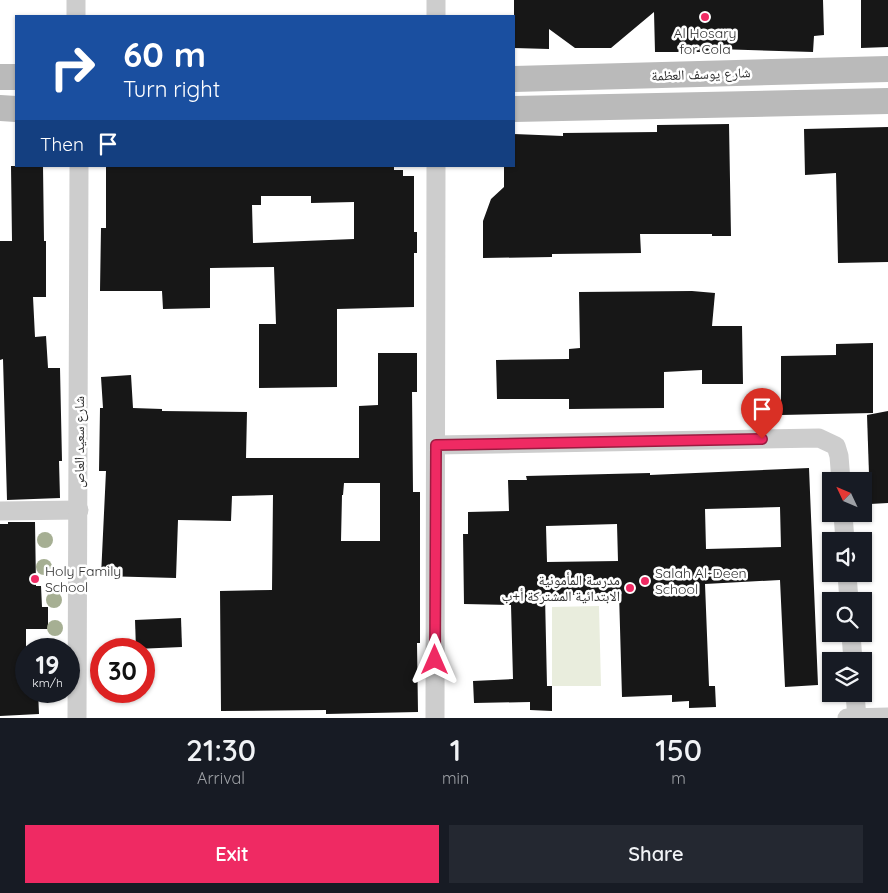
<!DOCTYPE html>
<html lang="en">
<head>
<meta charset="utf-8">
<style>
  :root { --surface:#171b24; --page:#242831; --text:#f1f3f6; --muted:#9ea1a6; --accent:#ef2a63 }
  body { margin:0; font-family:Quicksand,"Noto Naskh Arabic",sans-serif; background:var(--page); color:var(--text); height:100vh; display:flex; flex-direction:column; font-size:19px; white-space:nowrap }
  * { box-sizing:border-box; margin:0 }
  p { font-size:16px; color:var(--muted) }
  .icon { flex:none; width:28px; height:28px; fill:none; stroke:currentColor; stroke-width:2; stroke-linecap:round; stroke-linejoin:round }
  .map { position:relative; height:718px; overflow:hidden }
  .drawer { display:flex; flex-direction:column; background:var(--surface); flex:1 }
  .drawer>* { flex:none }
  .guide { position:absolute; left:15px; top:15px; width:500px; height:152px; border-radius:0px; box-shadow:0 1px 4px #0004; background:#1a4fa0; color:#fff; overflow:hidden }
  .needle { width:32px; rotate:314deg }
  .fabs { position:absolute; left:822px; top:472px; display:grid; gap:10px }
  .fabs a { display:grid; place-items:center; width:50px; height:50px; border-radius:0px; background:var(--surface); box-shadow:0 1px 4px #0004; font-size:25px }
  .speed { position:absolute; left:15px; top:638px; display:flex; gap:10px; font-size:25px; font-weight:700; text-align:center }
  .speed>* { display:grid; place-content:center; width:65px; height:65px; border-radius:50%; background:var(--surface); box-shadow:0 1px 4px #0004; line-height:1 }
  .speed small { font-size:12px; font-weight:400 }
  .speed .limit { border:8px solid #d22; background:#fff; color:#111 }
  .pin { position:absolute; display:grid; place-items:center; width:42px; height:42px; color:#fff; margin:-51px -21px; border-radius:50% 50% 50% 0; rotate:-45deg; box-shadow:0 0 5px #0007 }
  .pin .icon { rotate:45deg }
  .me { position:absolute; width:55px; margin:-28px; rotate:0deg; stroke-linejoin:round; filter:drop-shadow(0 0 4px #0008) }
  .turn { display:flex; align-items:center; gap:18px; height:105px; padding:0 25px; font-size:22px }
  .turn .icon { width:65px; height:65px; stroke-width:2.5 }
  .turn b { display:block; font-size:35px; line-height:42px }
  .then { display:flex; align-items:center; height:48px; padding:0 25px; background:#0003; gap:10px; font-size:19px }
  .eta { display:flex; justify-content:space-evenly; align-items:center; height:85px; text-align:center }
  .eta b { font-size:30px; font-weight:600; line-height:35px }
  .button { display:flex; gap:10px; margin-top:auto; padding:10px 25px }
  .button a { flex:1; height:58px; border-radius:0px; background:var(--accent); color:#fff; font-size:20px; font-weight:600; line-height:58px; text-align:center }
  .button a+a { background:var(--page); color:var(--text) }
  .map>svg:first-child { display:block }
</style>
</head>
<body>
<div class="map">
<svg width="888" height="718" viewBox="0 0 888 718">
  <rect width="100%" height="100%" fill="#fff"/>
  <path fill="#e9eddd" d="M599 606 601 686H552V607Z"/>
  <g fill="#171717" fill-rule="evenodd">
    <path d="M514 0H823L824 35 814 36 813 52 717 49V52H655L654 12 611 48H575L549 29V49L514 48Z"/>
    <path d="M861 0H888V47L861 48Z"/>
    <path d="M729 124 731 236H712V234H640L641 253 552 254V257L483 258V221L491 199 504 187V166H514V134L563 136V133L657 132V125Z"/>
    <path d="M888 127V262L838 263 836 173 805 175 804 129Z"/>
    <path d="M11 166H43L44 241H46V297H33L35 337 46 336 48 368H60L62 461H59L60 498 7 500 3 359 0 360V241H12Z"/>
    <path d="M106 166H394V170H403V176H414V232H417V253H414V307L337 309V387L259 388V324H276L274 267 210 268V308L163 309 162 291H100L101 228H106ZM261 196H311V203L354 202V239L253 243 252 205H261Z"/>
    <path d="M692 291 715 293 712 326H742L743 384H702V370L664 372V408L569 409V399H497L496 360 569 359V349L580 348 579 292Z"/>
    <path d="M873 343V413L781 415V356L836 355V344Z"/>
    <path d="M378 353H417V392H412L413 492H420V643H417L418 712 326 714V710L221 711 220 591 272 590 273 495 232 496 231 521 178 520 176 578 101 576 106 471H99L100 408H103L101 377 131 375 133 408 162 409V411L247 412 246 458H359V406L378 405ZM344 483H380V541H341L342 495H343Z"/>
    <path d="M888 411V503L870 504 867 415Z"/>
    <path d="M809 468 818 685 785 687 780 580 705 584 709 686H715L716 707 689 708V701L672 702V695L622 697 619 593 545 596 547 686H552V711L530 710V702L474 703 473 681 513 679 511 605 464 604 463 534H468V512L509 511 508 480H527L526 476 650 473V475ZM780 507 781 547 706 549 705 509ZM617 524 618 561 547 562 546 526Z"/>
    <path d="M8 522H35L36 586H41L42 607H48V629H26V691H38L39 714 0 716V524H8Z"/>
    <path d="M181 618 182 647 136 649 135 620Z"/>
  </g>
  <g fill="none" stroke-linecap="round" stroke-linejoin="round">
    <g stroke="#cdcdcd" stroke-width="19">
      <path d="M76 0V16"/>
      <path d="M436 0V16"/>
      <path d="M436 445 819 438 836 446 839 456 841 481"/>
      <path d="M0 511 79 510"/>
      <path d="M843 514 845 541"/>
      <path d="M847 574 849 601"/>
      <path d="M851 634 853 661"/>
      <path d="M855 694 857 718"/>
      <path d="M77 718 79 166"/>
      <path d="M435 718 436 166"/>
      <path d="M847 718 888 717"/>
    </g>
    <g stroke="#bababa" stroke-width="26">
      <path d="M0 77H16"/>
      <path d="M514 79 888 69"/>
      <path d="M0 108 16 109"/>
      <path d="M514 109 888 101"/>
    </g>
  </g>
  <g fill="#a6af93">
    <circle cx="45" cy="540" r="8"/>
    <circle cx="44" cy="567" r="8"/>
    <circle cx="54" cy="600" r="8"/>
    <circle cx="55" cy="628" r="8"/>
  </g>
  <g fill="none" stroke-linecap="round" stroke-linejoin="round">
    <g stroke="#9b1b40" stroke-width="12">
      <path id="route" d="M435 660 436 445 762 439"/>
    </g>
    <use href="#route" stroke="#ef2a63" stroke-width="9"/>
  </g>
  <g fill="#ef2a63" stroke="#fff" stroke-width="2">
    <circle cx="705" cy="17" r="5"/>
    <circle cx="35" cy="579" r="5"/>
    <circle cx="645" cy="581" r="5"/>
    <circle cx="630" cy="588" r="5"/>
  </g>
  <g text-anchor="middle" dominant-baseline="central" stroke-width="5" stroke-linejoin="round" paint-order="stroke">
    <g font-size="14" fill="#303030" stroke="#fff" text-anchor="start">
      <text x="705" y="33" text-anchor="middle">Al Hosary<tspan x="705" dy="16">for Cola</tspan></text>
      <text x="45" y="571">Holy Family<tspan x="45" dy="16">School</tspan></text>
      <text x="655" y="573">Salah Al-Deen<tspan x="655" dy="16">School</tspan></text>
      <text x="620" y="580" text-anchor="end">مدرسة المأمونية<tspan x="620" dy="16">الابتدائية المشتركة أ+ب</tspan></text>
    </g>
    <g font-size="14" fill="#303030" stroke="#fff">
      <text transform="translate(701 74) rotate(-2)">شارع يوسف العظمة</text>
      <text transform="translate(79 442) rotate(-90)">شارع سعيد العاص</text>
    </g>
  </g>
</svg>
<div class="fabs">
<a><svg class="needle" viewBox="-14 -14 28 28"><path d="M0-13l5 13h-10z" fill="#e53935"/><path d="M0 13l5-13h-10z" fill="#9ea1a6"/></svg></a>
<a><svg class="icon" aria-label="sound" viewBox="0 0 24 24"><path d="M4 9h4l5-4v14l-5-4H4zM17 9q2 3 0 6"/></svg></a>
<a><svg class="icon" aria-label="search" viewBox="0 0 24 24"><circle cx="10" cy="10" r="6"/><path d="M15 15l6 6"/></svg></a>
<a><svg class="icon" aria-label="layers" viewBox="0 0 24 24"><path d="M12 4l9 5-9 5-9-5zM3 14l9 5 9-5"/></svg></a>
</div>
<div class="speed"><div>19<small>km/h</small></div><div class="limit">30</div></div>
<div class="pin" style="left:762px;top:439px;background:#d93025"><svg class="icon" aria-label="arrive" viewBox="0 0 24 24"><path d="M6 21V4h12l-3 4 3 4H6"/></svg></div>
<svg class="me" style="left:435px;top:660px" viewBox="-20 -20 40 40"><path d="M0-17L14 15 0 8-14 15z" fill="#ef2a63" stroke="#fff" stroke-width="4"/></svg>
<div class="guide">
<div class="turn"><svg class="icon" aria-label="right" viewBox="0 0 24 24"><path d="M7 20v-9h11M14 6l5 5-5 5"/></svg><div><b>60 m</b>Turn right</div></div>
<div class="then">Then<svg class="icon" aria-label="arrive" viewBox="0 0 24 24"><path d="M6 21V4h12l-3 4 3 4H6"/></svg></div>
</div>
</div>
<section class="drawer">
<div class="eta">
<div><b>21:30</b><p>Arrival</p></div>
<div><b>1</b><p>min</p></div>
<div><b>150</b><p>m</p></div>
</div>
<div class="button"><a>Exit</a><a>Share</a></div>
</section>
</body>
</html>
